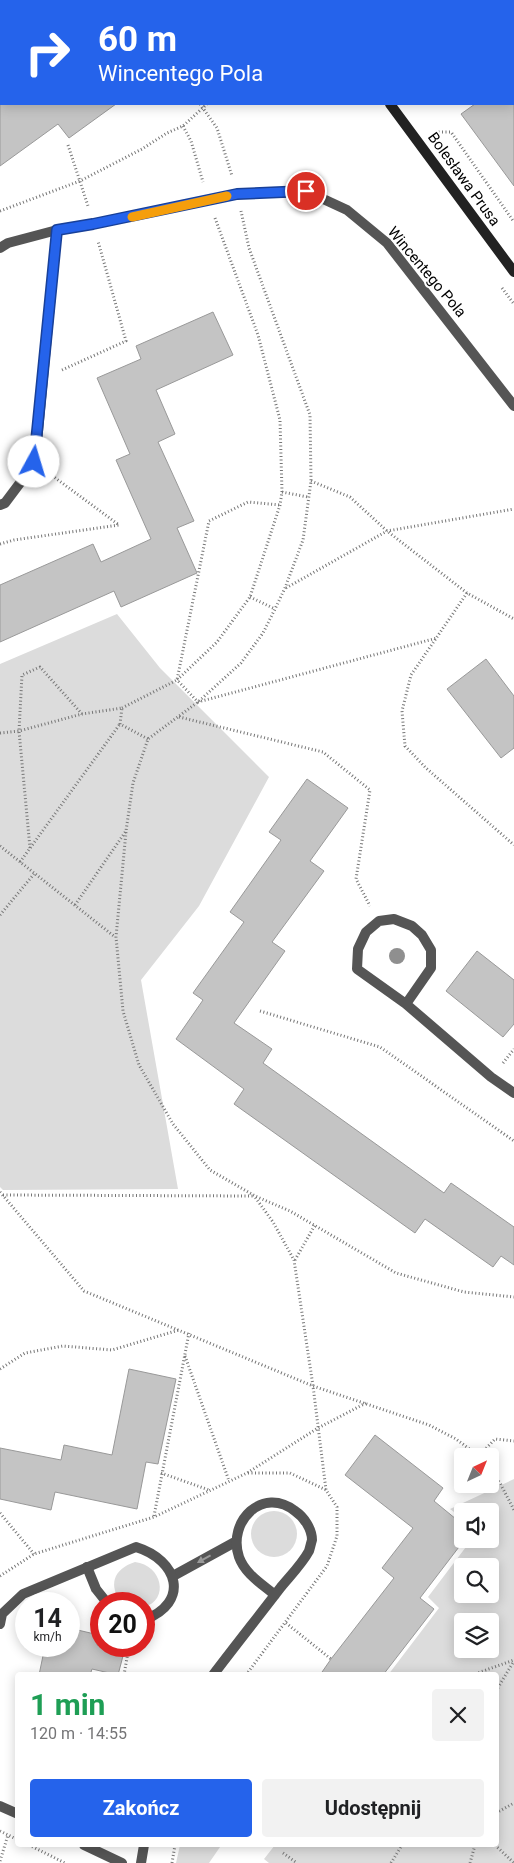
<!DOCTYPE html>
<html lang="pl">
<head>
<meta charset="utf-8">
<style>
  :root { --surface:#fff; --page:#f2f2f2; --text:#202124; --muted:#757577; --accent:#2563eb }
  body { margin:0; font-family:Roboto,sans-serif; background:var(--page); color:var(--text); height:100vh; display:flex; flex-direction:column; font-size:19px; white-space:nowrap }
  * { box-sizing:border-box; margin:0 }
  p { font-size:16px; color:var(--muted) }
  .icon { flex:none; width:28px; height:28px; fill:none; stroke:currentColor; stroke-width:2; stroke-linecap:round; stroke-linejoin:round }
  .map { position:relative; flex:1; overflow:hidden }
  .side { position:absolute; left:15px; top:1672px; width:484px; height:175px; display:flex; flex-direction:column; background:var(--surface); border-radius:5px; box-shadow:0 2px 12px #0003 }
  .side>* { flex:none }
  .top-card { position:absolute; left:0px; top:0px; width:515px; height:105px; box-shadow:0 2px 12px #0003; background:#2563eb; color:#fff; overflow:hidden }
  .needle { width:32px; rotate:43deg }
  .fabs { position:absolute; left:454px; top:1448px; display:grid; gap:10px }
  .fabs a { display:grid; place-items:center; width:45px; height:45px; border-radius:5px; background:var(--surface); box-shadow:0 2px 12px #0003; font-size:25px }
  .speed { position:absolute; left:15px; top:1592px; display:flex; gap:10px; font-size:25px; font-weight:700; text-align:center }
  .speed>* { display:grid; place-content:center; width:65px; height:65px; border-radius:50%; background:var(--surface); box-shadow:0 2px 12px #0003; line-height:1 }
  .speed small { font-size:12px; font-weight:400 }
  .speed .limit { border:8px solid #d22; background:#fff; color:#111 }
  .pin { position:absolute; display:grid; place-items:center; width:42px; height:42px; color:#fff; margin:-21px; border:2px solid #fff; border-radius:50%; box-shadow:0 1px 5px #0007 }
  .me { position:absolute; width:55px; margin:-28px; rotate:6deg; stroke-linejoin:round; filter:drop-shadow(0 0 4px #0008) }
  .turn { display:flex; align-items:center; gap:18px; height:105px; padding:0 15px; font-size:22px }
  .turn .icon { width:65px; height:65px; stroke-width:2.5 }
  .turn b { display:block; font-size:35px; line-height:42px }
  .round { display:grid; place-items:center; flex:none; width:52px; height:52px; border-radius:5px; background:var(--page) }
  .headline { display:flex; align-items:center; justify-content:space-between; height:85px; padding:0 15px }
  h1 { font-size:30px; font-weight:700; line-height:38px; color:#1e9e55 }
  .action { display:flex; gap:10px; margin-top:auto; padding:10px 15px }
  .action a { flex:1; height:58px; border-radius:5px; background:var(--accent); color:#fff; font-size:20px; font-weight:700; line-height:58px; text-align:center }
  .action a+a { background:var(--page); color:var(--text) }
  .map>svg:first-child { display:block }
</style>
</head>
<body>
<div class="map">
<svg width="514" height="1863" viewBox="0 0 514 1863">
  <rect width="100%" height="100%" fill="#fff"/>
  <g fill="#dcdcdc" fill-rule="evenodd">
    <path d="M117 614 160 668 269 777 199 906 141 980 178 1189 3 1190 0 1187V664Z"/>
    <path d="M514 1479V1863H269L264 1859 275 1845H496V1675H388L439 1608 428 1597 472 1539H490V1511H462V1518L450 1509ZM490 1566V1594H462V1566ZM462 1621H490V1649H462Z"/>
    <circle cx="274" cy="1534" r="23"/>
    <path d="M135 1562C162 1565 170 1600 144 1607V1604L122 1603C108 1586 113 1569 135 1562Z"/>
    <path d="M180 1845H217L220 1847 209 1863H176Z"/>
  </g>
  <g fill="#c4c4c4" stroke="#999">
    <path d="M0 104H116L69 138 58 124 0 166Z"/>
    <path d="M475 104H514V186L461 114Z"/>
    <path d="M213 312 233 355 156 390 175 434 158 442 194 521 177 528 197 573 121 607 114 591 0 642V585L93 544 101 562 151 539 116 460 130 454 97 378 141 359 136 346Z"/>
    <path d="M486 659 514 696V748L501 758 447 689Z"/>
    <path d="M307 779 348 808 310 861 324 871 272 942 285 951 234 1023 272 1049 263 1063 444 1193 451 1183 514 1227V1265L501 1256 493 1267 425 1219 415 1233 234 1104 244 1089 176 1039 203 1000 193 993 244 922 230 912 281 840 269 832Z"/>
    <path d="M477 951 514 980V1024L503 1037 446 991Z"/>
    <path d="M129 1369 176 1379 158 1464 146 1462 137 1509 55 1492 51 1510 0 1499V1448L61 1460 64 1445 112 1455Z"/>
    <path d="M375 1435 443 1488 434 1501 462 1524V1543L420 1598 434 1609 383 1675H320L331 1659 394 1578 382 1568 413 1528 345 1475Z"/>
    <path d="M69 1628 99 1635 97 1645 124 1652 118 1675 92 1669 90 1675H39L45 1646H69Z"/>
  </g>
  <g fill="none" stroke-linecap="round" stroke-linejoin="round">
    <g stroke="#777" stroke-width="3" stroke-dasharray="1 2.5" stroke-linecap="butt">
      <path d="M121 0 124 1"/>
      <path d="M130 0 131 1"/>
      <path d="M336 0 337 1"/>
      <path d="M140 1H150"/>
      <path d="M288 1 290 0"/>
      <path d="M200 104 217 128 232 176"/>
      <path d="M183 126 191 141 203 182"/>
      <path d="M435 132H451L514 222"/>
      <path d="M68 145 88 206"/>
      <path d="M0 211 80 181 142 149 167 133 183 126 207 104"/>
      <path d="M215 218 258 335 280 420 282 492 280 505 250 597 217 642 177 680 198 702 437 638"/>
      <path d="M502 288 514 304"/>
      <path d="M62 370 126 341 98 241"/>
      <path d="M311 481 350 497 387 531 467 593 514 619"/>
      <path d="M282 492 308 497"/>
      <path d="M0 544 14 540 119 525 50 474"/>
      <path d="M286 588 387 531 514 509"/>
      <path d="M467 593 411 675 402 711 405 746 426 768 514 845"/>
      <path d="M250 597 275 609"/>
      <path d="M122 708 177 680 209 521 248 502 280 505"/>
      <path d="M179 717 323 752 370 790 356 879 370 906"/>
      <path d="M0 733 19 731 82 714 122 708 120 724 148 739"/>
      <path d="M126 832 116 937 123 1011 139 1065 173 1124 210 1170 255 1196 290 1211 396 1273 464 1292 514 1297"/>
      <path d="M0 846 115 937"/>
      <path d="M30 848 19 731 22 675 40 667 82 714"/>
      <path d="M20 862 120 724"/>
      <path d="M75 905 126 831 133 783 148 739 198 702 241 663 263 633 275 609 285 588 303 540 311 481 310 415 249 248 241 211"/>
      <path d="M0 915 34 874"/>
      <path d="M260 1011 380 1047 514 1141"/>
      <path d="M503 1063 514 1049"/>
      <path d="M0 1192 84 1291 313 1386 429 1425 456 1439 479 1456"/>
      <path d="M3 1195 254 1196"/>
      <path d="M295 1260 315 1225"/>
      <path d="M185 1356 229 1481"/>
      <path d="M0 1369 25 1353 63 1346 112 1350 179 1330"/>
      <path d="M479 1456 495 1439 514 1441"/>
      <path d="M490 1470 500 1483 514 1510"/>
      <path d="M161 1473 209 1490"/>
      <path d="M248 1473H290L326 1490"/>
      <path d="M0 1513 34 1554"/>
      <path d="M154 1516 189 1333"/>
      <path d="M0 1576 34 1554 154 1517 247 1473 318 1428 366 1403"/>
      <path d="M286 1623 331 1659"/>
      <path d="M124 1675 129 1646"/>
      <path d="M246 1675 327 1566 337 1536V1507L326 1490 313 1386 294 1260 273 1222 255 1197"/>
      <path d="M472 1675 514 1660"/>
      <path d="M496 1691 514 1661"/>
      <path d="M496 1813 514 1803"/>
      <path d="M0 1831 18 1840"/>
      <path d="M29 1845 65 1863"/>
      <path d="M495 1845 514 1863"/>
      <path d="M283 1853 297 1863"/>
      <path d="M0 1861 8 1835"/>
      <path d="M172 1863 175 1845"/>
      <path d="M391 1863 402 1845"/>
      <path d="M470 1863 475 1845"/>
    </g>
    <path stroke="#555" stroke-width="10" d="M0 505 5 503 35 463 57 230"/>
    <g stroke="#555" stroke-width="10">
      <path d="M0 248 8 243 57 230 93 224 237 194 306 191 347 210 387 243 514 406"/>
      <path d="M406 1004 431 968V950L422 935 412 926 394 919 379 921 366 932 358 949 357 969 406 1004 491 1077 514 1093"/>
      <path d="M87 1567 96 1589 108 1604"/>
      <path d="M173 1576 235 1542"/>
      <path d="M0 1624 2 1614 23 1594 136 1547C178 1560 191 1602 144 1620"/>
      <path d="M213 1675C235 1646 258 1617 281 1587 290 1576 302 1564 309 1551 310 1548 311 1543 312 1540 312 1529 304 1517 295 1511 263 1486 227 1521 239 1557 245 1574 262 1584 275 1595"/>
      <path d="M0 1806 18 1814"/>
      <path d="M84 1845 122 1863"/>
      <path d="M141 1863 144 1845"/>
    </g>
    <g stroke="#222" stroke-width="10">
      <path d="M314 0 315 1"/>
      <path d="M390 104 514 272"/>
    </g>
  </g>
  <circle fill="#8f8f8f" cx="397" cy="956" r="8"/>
  <defs><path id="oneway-solid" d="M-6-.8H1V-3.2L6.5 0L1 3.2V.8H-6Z" transform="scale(1.25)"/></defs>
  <use fill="#999" href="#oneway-solid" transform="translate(204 1559) rotate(151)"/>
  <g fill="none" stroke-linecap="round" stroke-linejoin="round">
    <g stroke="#184099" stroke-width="12">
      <path id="route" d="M34 462 57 230 93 224 237 194 306 191"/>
    </g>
    <use href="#route" stroke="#2563eb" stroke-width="9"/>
    <path stroke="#f59e0b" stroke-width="9" d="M132 217 227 196"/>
  </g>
  <g text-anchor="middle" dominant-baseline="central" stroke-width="4" stroke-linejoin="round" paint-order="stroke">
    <g font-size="15" fill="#000" stroke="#fff">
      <text transform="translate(464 179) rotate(54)">Bolesława Prusa</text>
      <text transform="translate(427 272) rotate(50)">Wincentego Pola</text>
    </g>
  </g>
</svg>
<div class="fabs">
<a><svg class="needle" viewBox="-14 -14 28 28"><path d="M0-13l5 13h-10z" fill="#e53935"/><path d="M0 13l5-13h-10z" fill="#757577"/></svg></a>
<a><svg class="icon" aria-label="sound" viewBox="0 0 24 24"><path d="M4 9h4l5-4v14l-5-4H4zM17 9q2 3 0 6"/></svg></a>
<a><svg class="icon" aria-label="search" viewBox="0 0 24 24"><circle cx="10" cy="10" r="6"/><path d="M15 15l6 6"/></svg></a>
<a><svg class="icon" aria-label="layers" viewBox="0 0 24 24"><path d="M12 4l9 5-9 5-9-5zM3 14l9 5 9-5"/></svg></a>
</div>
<div class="speed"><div>14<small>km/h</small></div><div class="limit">20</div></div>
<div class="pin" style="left:306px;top:191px;background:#d93025"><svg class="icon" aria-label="arrive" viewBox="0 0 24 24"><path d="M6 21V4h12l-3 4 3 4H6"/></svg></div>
<svg class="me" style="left:34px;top:462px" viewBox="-20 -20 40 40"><circle r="19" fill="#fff"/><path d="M0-13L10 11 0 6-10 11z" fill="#2563eb"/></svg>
<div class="top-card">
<div class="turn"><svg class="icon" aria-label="right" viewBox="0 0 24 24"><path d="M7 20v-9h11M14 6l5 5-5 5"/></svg><div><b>60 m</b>Wincentego Pola</div></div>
</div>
<section class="side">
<div class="headline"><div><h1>1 min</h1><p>120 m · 14:55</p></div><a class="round"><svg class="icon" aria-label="close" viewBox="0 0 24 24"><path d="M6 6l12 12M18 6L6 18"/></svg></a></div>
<div class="action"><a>Zakończ</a><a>Udostępnij</a></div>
</section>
</div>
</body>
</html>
